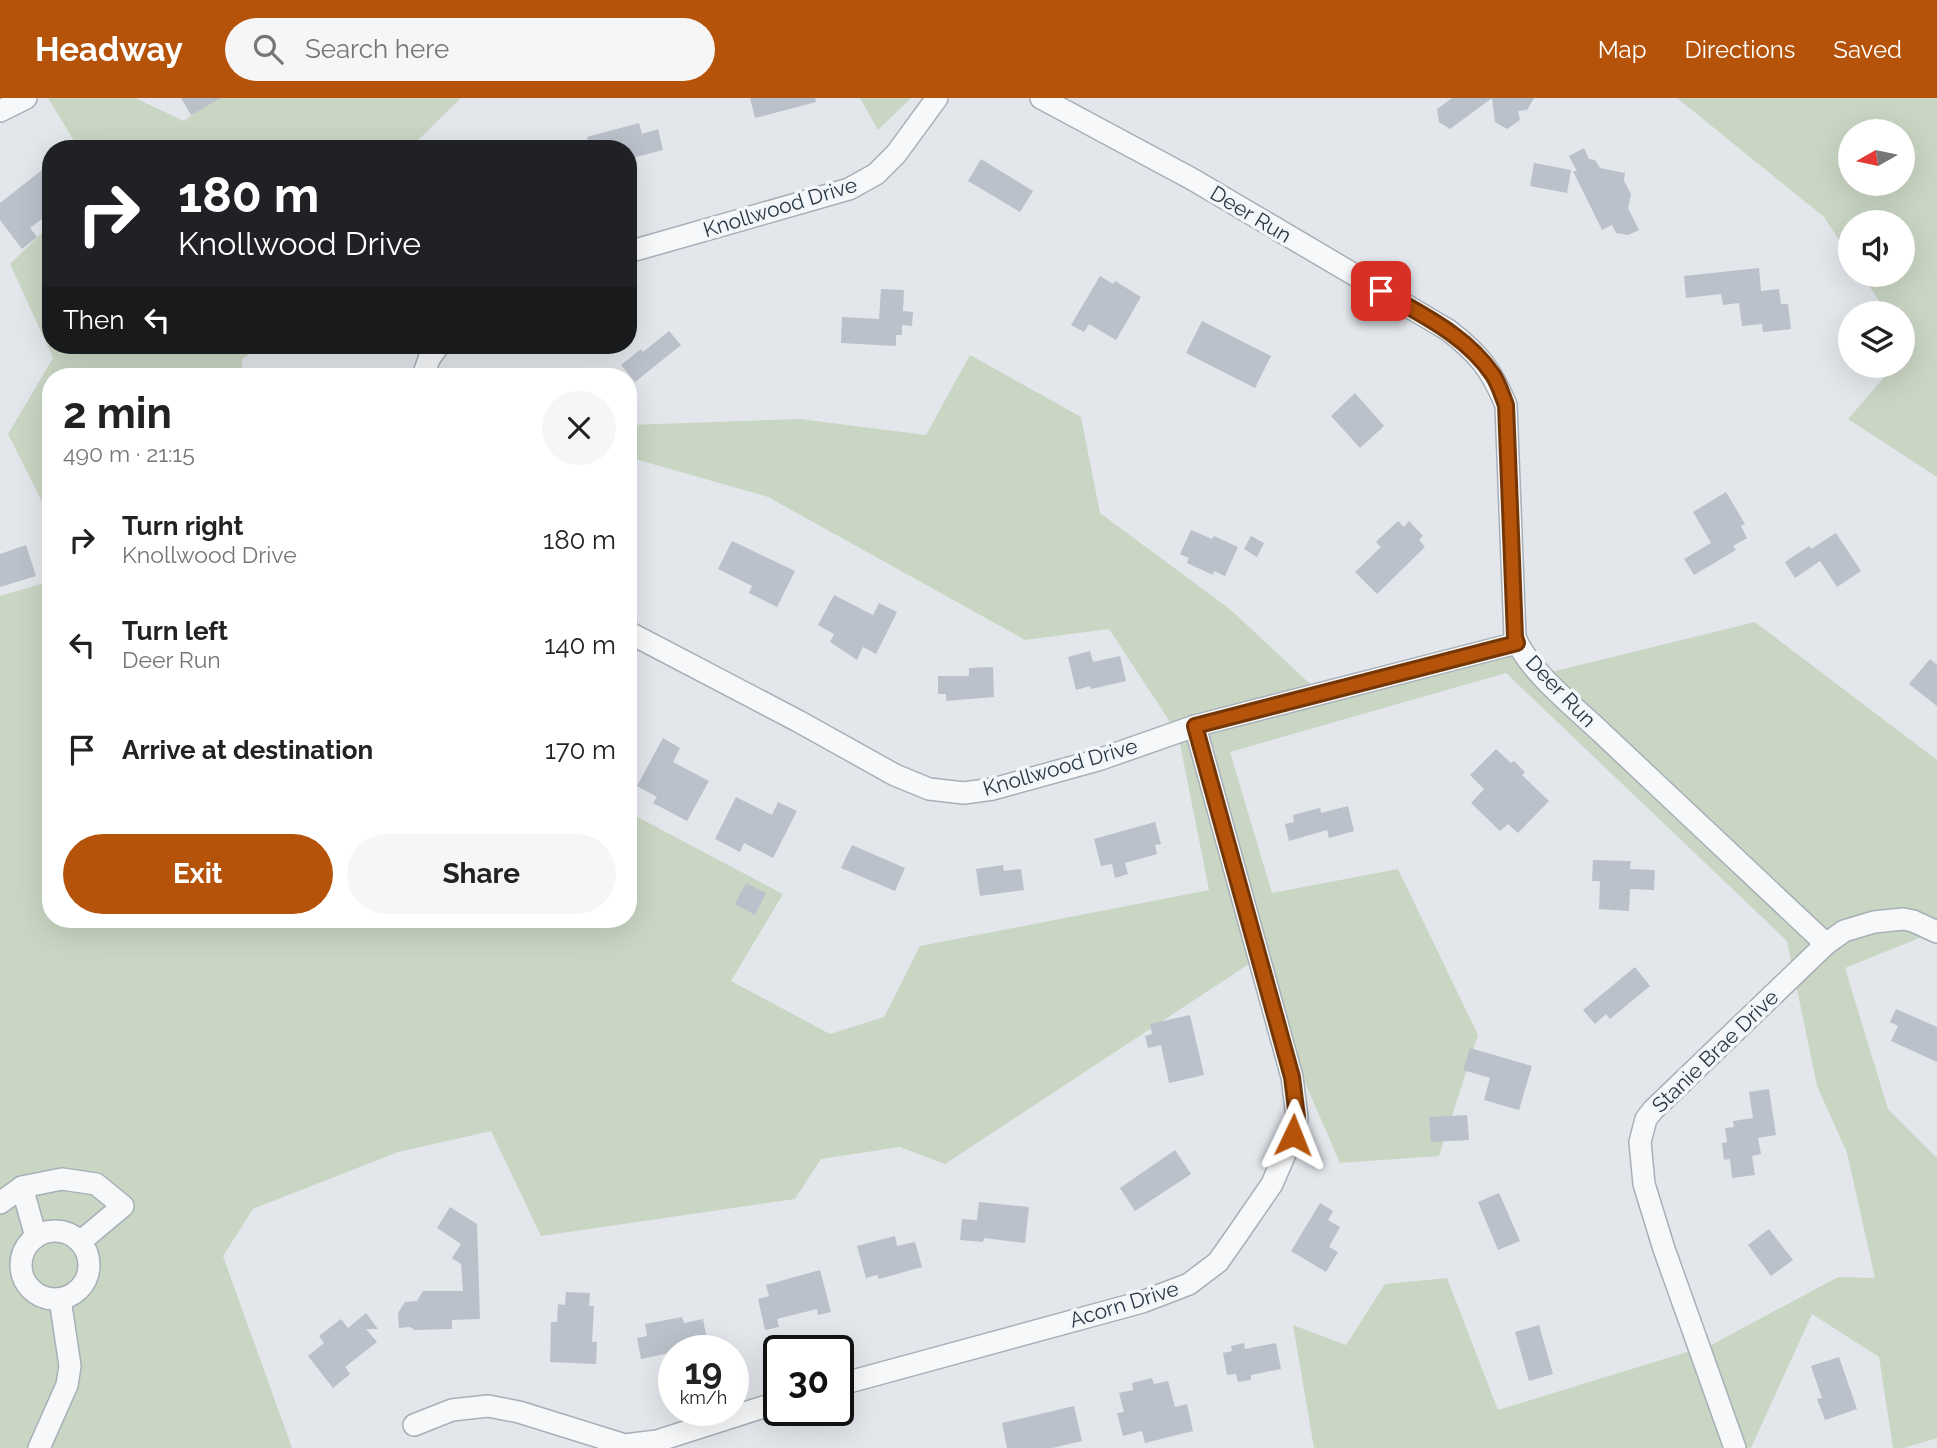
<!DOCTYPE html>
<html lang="en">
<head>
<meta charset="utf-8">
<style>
  :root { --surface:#fff; --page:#f6f6f6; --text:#222; --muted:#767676; --accent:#b45309 }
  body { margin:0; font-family:Raleway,sans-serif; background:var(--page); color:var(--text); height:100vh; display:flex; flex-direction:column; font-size:26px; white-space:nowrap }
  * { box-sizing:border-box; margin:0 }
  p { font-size:23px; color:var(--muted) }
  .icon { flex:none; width:38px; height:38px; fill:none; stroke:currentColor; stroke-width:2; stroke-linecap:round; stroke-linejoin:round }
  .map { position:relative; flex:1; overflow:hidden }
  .sheet { position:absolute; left:42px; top:270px; width:595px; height:560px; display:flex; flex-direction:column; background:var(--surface); border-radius:28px; box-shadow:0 7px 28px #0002 }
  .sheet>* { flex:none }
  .top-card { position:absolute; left:42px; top:42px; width:595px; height:214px; border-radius:28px; box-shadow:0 7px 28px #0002; background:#202124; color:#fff; overflow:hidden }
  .needle { width:46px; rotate:261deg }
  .buttons { position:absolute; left:1838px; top:21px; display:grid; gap:14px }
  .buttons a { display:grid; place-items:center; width:77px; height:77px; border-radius:50%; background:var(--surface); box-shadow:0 7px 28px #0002; font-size:35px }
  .speed { position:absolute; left:658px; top:1237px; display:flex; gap:14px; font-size:35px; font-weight:700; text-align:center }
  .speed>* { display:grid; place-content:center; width:91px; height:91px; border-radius:50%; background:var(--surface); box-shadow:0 7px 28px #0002; line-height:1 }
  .speed small { font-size:18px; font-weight:400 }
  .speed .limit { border:4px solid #111; border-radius:10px; background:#fff; color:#111 }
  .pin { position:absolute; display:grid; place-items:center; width:60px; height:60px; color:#fff; margin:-30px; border-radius:14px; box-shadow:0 4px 10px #0006 }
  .me { position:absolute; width:77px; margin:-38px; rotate:2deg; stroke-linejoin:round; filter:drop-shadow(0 0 5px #0008) }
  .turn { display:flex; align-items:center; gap:24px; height:147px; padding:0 21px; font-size:32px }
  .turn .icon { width:91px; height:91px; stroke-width:2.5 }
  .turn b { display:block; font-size:49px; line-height:60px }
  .then { display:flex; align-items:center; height:66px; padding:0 21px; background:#0003; gap:14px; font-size:26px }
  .round { display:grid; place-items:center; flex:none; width:74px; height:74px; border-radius:37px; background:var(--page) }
  .head { display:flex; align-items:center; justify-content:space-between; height:119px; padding:0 21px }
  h1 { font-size:42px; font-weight:700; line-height:52px }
  .primary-button { display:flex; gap:14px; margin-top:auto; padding:14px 21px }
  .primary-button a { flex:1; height:80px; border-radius:42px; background:var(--accent); color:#fff; font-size:28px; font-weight:700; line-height:80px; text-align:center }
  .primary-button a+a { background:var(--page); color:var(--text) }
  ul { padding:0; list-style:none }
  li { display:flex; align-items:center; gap:21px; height:105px; padding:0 21px }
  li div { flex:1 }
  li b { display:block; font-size:26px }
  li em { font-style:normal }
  header { display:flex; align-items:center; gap:42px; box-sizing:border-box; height:98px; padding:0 35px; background:var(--accent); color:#fff }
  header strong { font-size:33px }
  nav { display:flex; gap:38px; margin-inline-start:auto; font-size:24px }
  .search { width:490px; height:63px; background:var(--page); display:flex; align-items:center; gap:18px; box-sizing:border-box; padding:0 24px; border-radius:38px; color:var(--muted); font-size:26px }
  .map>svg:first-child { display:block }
</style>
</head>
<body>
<header>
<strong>Headway</strong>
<div class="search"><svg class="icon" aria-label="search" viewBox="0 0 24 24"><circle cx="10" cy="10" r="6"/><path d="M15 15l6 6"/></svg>Search here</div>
<nav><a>Map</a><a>Directions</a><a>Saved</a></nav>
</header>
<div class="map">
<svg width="1937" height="1350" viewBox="0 0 1937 1350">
  <rect width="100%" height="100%" fill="#e3e7ec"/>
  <g fill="#cad6c4" fill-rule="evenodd">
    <path d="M48 0H135L184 23 213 0H461L409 51H79Z"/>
    <path d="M860 0H911L878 32Z"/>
    <path d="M1677 0H1937V379L1848 321 1894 268H1902V258L1909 250 1902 239V215H1887L1862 177H1902V124H1850V158L1824 119ZM1902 33V86H1850V33Z"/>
    <path d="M51 126V247H264L242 261V278H51V422L8 336 53 260 10 166Z"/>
    <path d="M970 257 1081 319 1100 415 1231 512 1323 598 1514 554 1539 577 1755 524 1937 662V834H1934L1845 870 1888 1011 1937 1060V1340L1904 1350H1893L1879 1259 1812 1216 1751 1350H1314L1293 1227 1346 1247 1385 1186 1447 1180 1498 1312 1713 1246 1838 1179 1875 1180 1847 1055 1817 988 1787 843 1506 575 1230 654 1272 795 1398 771 1478 937 1439 1058 1340 1065 1252 864 945 1066 900 1049 821 1061 795 1101 541 1138 491 1033 398 1054 253 1111 223 1158 292 1350H0V498L51 483V821H628V714L783 796 731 883 830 936 884 919 920 848 1209 792 1178 636 1109 531 1025 542 768 399 628 359V327L800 321 926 337Z"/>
  </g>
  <g fill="#bac1ca">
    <path d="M181 0H221L191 17Z"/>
    <path d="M750 0H815L816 4 755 20Z"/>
    <path d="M1452 0H1534L1527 12 1518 13 1520 22 1507 31 1495 24 1492 0 1450 31 1439 24 1437 11Z"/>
    <path d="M639 25 642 36 658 31 663 52 628 61V51H590L587 39Z"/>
    <path d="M1584 50 1589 61 1595 62 1600 70 1625 75 1624 83 1631 96 1628 110 1639 132 1628 137 1616 135 1612 127 1602 132 1573 73H1577L1569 58Z"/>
    <path d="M981 61 1033 93 1020 114 968 83Z"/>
    <path d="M51 65V114L30 130 37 139 22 151 0 122V105Z"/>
    <path d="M1534 65 1571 72 1567 95 1530 88Z"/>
    <path d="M1759 170 1761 193 1779 191 1781 206H1788L1791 231 1763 234 1762 226 1742 228 1739 205 1723 207 1721 196 1686 200 1684 178Z"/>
    <path d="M1100 178 1113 186 1115 183 1141 199 1116 242 1089 226 1084 234 1071 227Z"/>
    <path d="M881 191 904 192 903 213 913 214 912 228 902 227V237H896V248L841 245 842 219 879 221Z"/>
    <path d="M1202 223 1271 258 1255 290 1186 255Z"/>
    <path d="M669 233 681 247 635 284 621 267 641 251 643 254Z"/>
    <path d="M1355 295 1384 328 1360 350 1331 318Z"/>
    <path d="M1726 394 1745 426 1741 428 1747 440 1733 448 1736 452 1694 477 1684 461 1711 445 1693 414Z"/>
    <path d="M1398 423 1404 429 1409 423 1423 438 1419 442 1425 449 1377 496 1355 474 1381 449 1376 444Z"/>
    <path d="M1191 432 1212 441 1214 438 1238 449 1225 478 1214 473 1213 477 1187 465 1189 460 1180 456Z"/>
    <path d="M1836 435 1861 473 1837 489 1820 463 1795 480 1785 464 1809 448 1811 451Z"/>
    <path d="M1251 438 1264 445 1257 459 1244 451Z"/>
    <path d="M732 443 795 473 777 509 749 495 752 488 718 471Z"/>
    <path d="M26 447 36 478 0 489V456Z"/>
    <path d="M834 497 873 517 879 505 897 514 876 556 863 549 857 562 830 544 834 536 818 527Z"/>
    <path d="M1090 553 1093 564 1120 558 1126 583 1091 591 1090 588 1076 592 1068 559Z"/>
    <path d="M1930 561 1937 567V608L1909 586Z"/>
    <path d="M993 569 994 599 946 603V596H938V578H969V570Z"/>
    <path d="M663 640 680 650 673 664 709 683 687 723 653 705 657 699 637 688Z"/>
    <path d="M1496 651 1511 665 1514 663 1525 674 1522 677 1549 703 1518 735 1508 726 1500 733 1471 705 1484 691 1470 677Z"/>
    <path d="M736 699 772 717 778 704 797 713 773 760 744 745 740 754 715 741Z"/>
    <path d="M1348 708 1354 733 1329 740 1327 732 1289 743 1285 726 1294 724 1293 717 1320 710 1321 715Z"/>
    <path d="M1155 724 1161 746 1155 747 1157 756 1125 765 1128 776 1115 780 1112 766 1101 768 1094 741Z"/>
    <path d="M852 747 905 770 895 793 841 770Z"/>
    <path d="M1593 762 1631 763 1630 771 1655 772 1654 792 1630 791 1629 813 1599 811 1600 783H1592Z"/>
    <path d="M1003 767 1004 773 1021 771 1024 792 980 798 976 771Z"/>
    <path d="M746 785 766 795 755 817 735 806Z"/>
    <path d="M1635 869 1650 888 1610 921 1606 916 1595 926 1583 912Z"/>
    <path d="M1896 911 1937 929V964L1891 943 1898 928 1890 924Z"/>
    <path d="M1190 917 1204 977 1169 985 1161 947 1148 950 1145 938 1152 936 1150 926Z"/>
    <path d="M1470 950 1532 968 1519 1012 1484 1002 1490 980 1463 972Z"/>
    <path d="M1769 991 1776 1037 1758 1040 1761 1056 1752 1058 1755 1077 1732 1080 1730 1061 1724 1062 1722 1045 1727 1044 1725 1030 1734 1029 1733 1023 1753 1020 1749 994Z"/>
    <path d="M1467 1017 1469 1042 1431 1044 1429 1019Z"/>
    <path d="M1175 1052 1191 1076 1135 1113 1120 1090Z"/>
    <path d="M1499 1095 1520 1143 1498 1152 1478 1104Z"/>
    <path d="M979 1104 1029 1109 1025 1145 984 1140 983 1144 960 1142 962 1121 977 1122Z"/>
    <path d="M1320 1105 1333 1113 1328 1122 1340 1129 1329 1149 1338 1154 1326 1174 1291 1153Z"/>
    <path d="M450 1109 477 1126 480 1221 452 1222V1231L415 1232 410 1229 399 1230 398 1215 405 1204 417 1203 423 1193H463L461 1166 452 1160 461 1146 437 1130Z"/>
    <path d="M1769 1131 1793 1162 1771 1178 1748 1147Z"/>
    <path d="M895 1138 897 1148 915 1144 922 1169 879 1181 877 1177 866 1180 857 1148Z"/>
    <path d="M820 1172 831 1214 818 1217 817 1211 777 1221 779 1229 765 1232 758 1201 769 1198 766 1187Z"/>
    <path d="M566 1194 590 1195 589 1208H594L592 1244H597L596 1266 550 1264 551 1224H557L558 1206 565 1207Z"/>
    <path d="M366 1215 378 1231H366L377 1244 345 1269 350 1276 333 1290 308 1258 324 1245 319 1238 341 1221 348 1230Z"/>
    <path d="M682 1219 684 1225 703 1221 708 1247 641 1261 637 1240 647 1238 645 1226Z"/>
    <path d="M1539 1227 1553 1276 1529 1283 1515 1234Z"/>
    <path d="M1244 1245 1245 1251 1276 1245 1281 1271 1251 1277V1282L1238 1284 1236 1276 1227 1277 1223 1255 1232 1253 1231 1248Z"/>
    <path d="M1839 1259 1857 1311 1825 1322 1817 1301 1822 1300 1811 1268Z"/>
    <path d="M1152 1280 1154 1286 1168 1283 1175 1309 1187 1306 1193 1333 1145 1345 1142 1333 1123 1338 1117 1315 1124 1314 1119 1295 1133 1292 1132 1285Z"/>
    <path d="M1074 1308 1082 1343 1052 1350H1007L1002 1325Z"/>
  </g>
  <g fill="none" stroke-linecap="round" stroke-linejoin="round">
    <g stroke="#a7afb7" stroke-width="24">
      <g id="minor">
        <path d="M1041 0 1192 81 1448 232C1479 256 1491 271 1506 307L1515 539C1528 573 1577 611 1604 637 1678 707 1752 776 1826 846"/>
        <path d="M0 13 26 0"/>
        <path d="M628 154 849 91 876 76 896 56 937 0"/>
        <path d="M423 278 429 261 439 247"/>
        <path d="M628 534 798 623 895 677 929 691 964 695 993 691 1098 662 1195 628 1517 545"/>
        <path d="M22 1089 36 1139"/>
        <path d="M0 1105 22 1089 62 1081 96 1086 123 1108 80 1144"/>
        <circle cx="55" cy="1167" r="34"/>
        <path d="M838 1287 1142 1204 1189 1186 1218 1164 1239 1134 1272 1086 1293 1037 1297 1019 1292 979 1195 628"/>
        <path d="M414 1327 452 1312 488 1308 519 1314 625 1347 657 1343 779 1304"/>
        <path d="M39 1350 67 1287 70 1268 60 1201"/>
        <path d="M1735 1350 1664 1151 1644 1086 1640 1044 1646 1021 1653 1012 1826 846 1844 833 1874 824 1903 821 1913 823 1937 834"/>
      </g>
    </g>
    <use href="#minor" stroke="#f6f8fa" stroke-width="21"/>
  </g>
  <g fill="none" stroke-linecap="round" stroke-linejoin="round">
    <g stroke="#753606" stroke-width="18">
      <path id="route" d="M1293 1037 1297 1019 1292 979 1195 628 1517 545 1515 539 1506 307C1502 297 1499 286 1493 277 1466 237 1422 217 1381 193"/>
    </g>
    <use href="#route" stroke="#b45309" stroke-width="12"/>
  </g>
  <g text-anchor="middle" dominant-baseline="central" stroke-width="7" stroke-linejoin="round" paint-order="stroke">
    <g font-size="21" fill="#293745" stroke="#f3f6f9">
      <text transform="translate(780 109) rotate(-17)">Knollwood Drive</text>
      <text transform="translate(1251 116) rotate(31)">Deer Run</text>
      <text transform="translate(1561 593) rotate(46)">Deer Run</text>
      <text transform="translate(1060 669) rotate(-16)">Knollwood Drive</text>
      <text transform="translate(1715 953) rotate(-44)">Stanie Brae Drive</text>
      <text transform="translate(1124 1206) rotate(-17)">Acorn Drive</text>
    </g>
  </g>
</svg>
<div class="buttons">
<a><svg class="needle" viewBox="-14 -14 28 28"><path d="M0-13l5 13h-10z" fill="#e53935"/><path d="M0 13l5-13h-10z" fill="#767676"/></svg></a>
<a><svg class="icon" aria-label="sound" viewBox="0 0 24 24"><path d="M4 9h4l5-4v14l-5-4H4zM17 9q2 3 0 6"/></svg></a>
<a><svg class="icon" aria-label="layers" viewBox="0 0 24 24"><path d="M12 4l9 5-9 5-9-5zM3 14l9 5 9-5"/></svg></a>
</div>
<div class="speed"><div>19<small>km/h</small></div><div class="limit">30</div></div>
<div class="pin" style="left:1381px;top:193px;background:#d93025"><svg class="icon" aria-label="arrive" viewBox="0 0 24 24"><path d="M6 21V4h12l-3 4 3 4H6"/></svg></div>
<svg class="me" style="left:1293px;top:1037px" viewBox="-20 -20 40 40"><path d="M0-17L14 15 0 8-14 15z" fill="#b45309" stroke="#fff" stroke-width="4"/></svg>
<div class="top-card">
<div class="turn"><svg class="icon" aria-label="right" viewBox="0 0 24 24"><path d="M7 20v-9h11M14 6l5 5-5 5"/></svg><div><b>180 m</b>Knollwood Drive</div></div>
<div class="then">Then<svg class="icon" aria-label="left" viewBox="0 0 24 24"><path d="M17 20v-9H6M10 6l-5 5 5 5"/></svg></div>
</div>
<section class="sheet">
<div class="head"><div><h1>2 min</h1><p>490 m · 21:15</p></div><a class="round"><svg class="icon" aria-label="close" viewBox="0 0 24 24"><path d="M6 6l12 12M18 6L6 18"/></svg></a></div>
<ul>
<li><svg class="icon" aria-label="right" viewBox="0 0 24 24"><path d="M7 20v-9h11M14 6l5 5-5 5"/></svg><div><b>Turn right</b><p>Knollwood Drive</p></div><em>180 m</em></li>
<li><svg class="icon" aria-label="left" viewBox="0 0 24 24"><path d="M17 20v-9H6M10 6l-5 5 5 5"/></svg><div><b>Turn left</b><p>Deer Run</p></div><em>140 m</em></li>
<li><svg class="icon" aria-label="arrive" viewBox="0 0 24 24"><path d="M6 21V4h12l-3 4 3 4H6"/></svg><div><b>Arrive at destination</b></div><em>170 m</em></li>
</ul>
<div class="primary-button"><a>Exit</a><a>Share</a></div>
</section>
</div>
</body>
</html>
